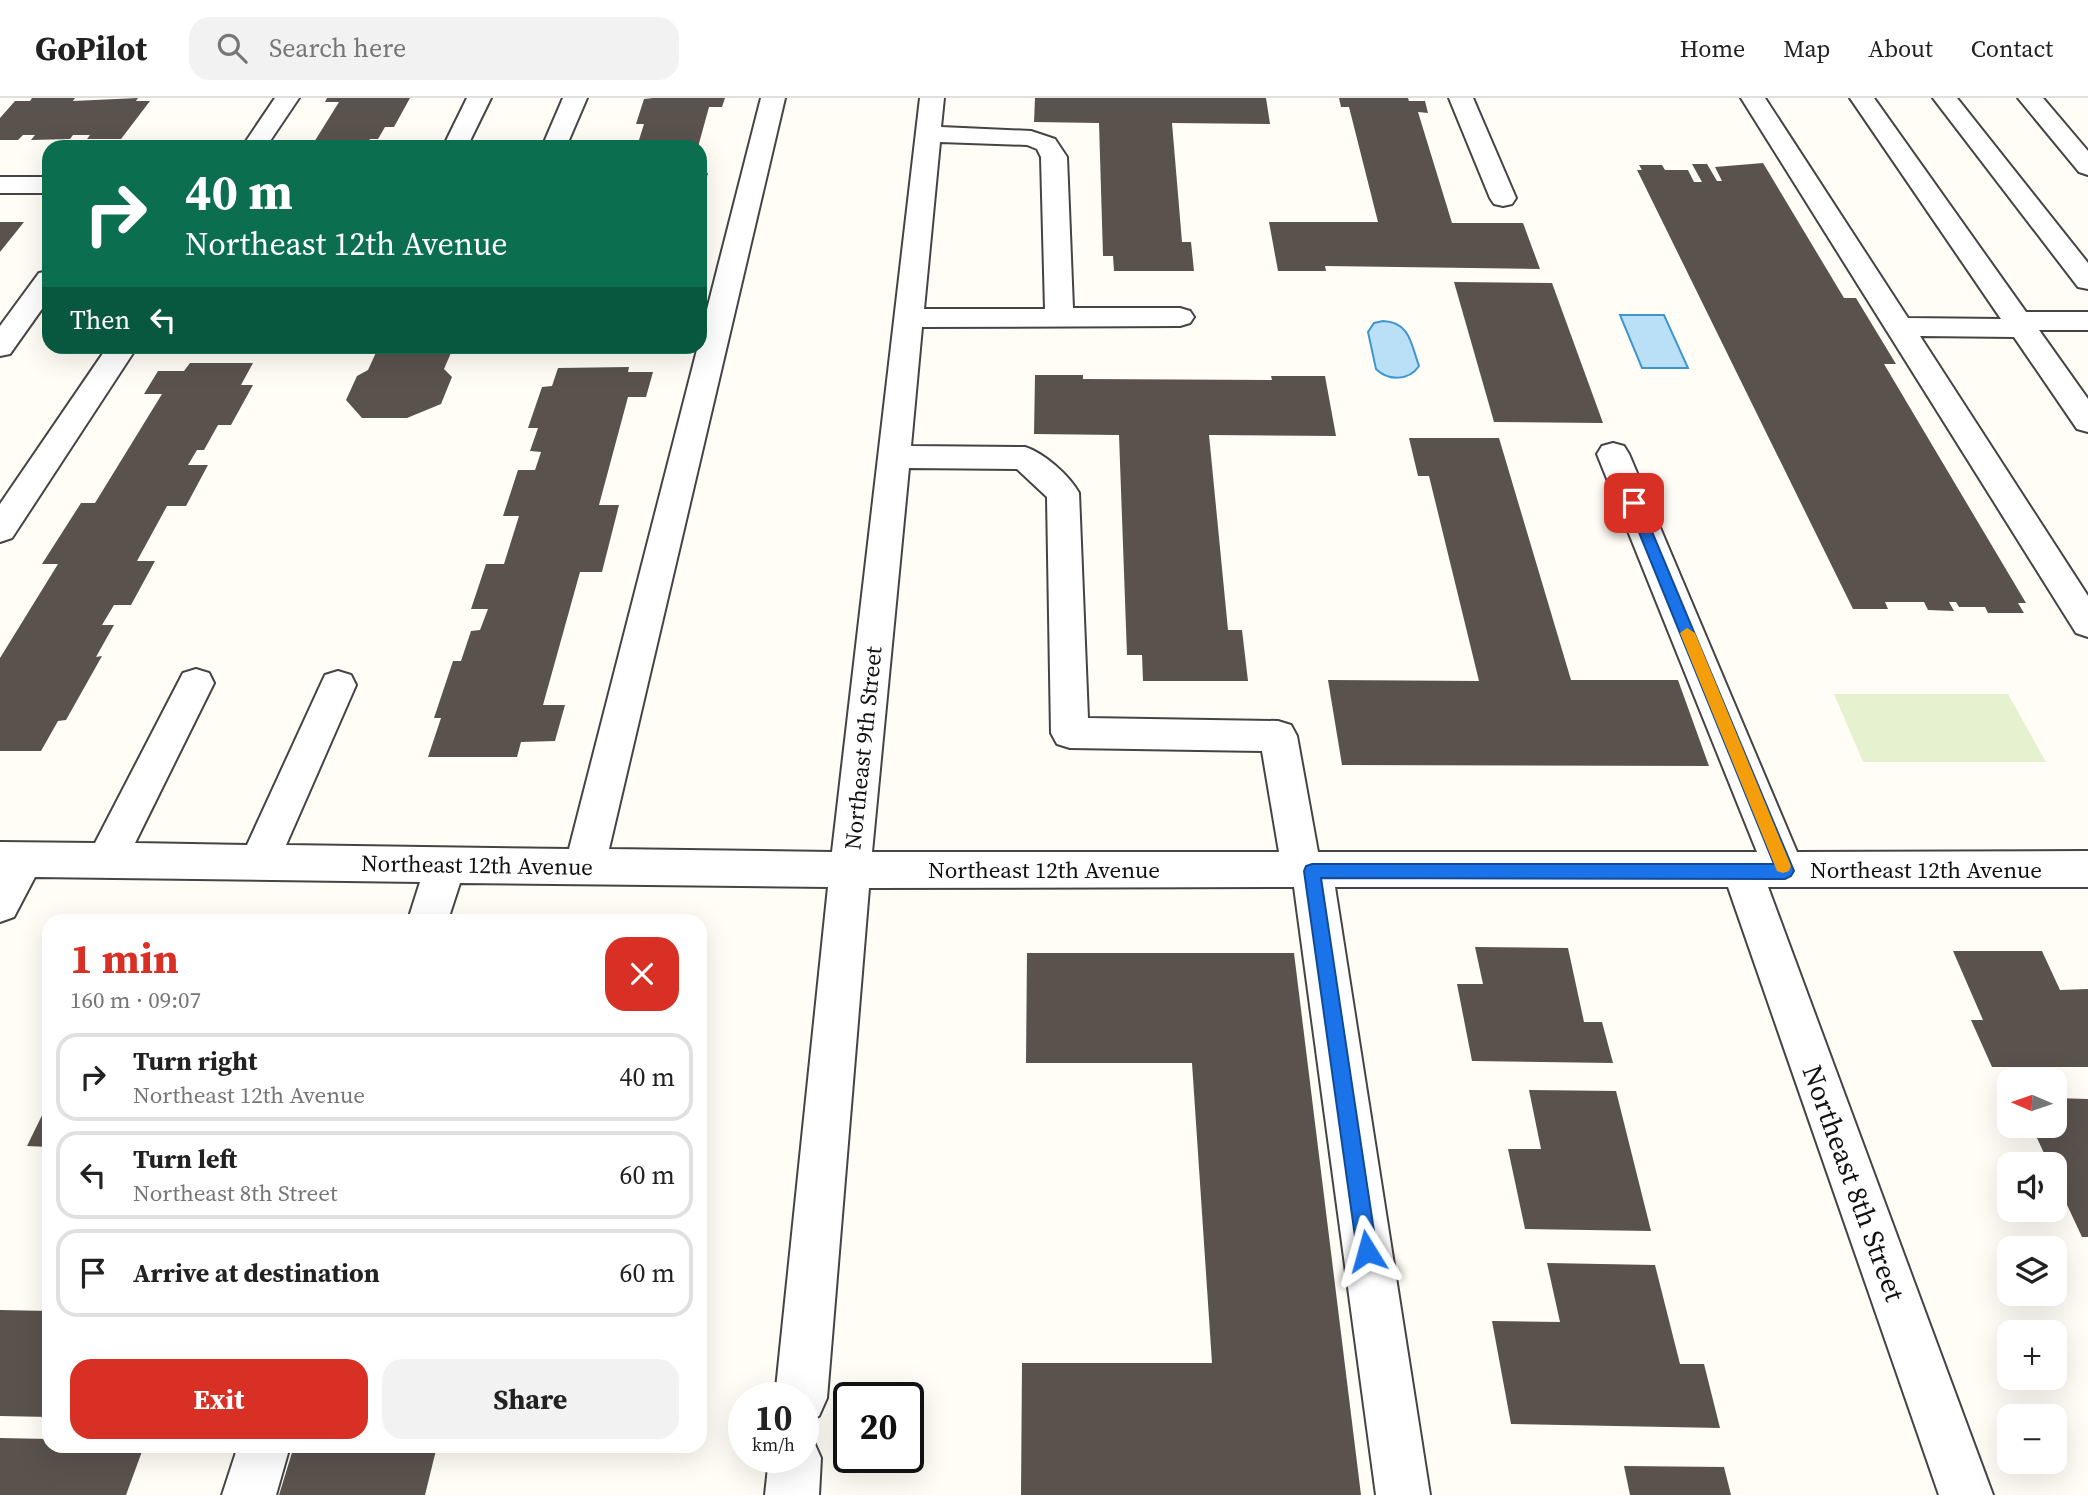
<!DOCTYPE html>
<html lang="en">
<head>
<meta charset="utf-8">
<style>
  :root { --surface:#fff; --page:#f2f2f2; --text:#222; --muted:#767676; --line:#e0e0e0; --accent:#d93025 }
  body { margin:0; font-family:"Source Serif 4",serif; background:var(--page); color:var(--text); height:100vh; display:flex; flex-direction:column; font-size:26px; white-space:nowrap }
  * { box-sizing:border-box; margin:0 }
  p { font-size:23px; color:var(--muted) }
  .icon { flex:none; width:38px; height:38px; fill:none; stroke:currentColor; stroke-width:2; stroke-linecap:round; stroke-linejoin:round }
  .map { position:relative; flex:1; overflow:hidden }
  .details { position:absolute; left:42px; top:816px; width:665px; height:539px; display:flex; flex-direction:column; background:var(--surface); border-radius:21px; box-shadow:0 7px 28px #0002 }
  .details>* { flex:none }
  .banner { position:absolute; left:42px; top:42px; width:665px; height:214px; border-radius:21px; box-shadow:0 7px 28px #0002; background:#0b6e4f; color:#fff; overflow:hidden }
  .needle { width:46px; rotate:272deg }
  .controls { position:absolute; left:1997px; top:970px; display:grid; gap:14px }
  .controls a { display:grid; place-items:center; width:70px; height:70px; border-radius:14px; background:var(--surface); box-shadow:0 7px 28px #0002; font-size:35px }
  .speed { position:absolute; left:728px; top:1284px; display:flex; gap:14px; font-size:35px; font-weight:700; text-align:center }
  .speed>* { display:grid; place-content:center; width:91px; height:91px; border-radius:50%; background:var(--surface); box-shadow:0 7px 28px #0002; line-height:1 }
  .speed small { font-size:18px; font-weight:400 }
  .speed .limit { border:4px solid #111; border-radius:10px; background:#fff; color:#111 }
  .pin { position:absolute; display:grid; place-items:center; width:60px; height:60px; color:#fff; margin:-30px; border-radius:14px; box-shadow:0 4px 10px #0006 }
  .me { position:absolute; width:77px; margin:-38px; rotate:352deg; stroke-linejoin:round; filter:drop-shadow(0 0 5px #0008) }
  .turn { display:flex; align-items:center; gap:24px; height:147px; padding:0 28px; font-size:32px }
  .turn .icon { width:91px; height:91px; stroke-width:2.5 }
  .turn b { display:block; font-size:49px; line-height:60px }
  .then { display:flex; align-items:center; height:66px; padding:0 28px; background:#0003; gap:14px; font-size:26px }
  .round { display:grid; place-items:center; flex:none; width:74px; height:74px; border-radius:21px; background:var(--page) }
  .headline { display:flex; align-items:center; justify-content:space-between; height:119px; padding:0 28px }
  h1 { font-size:42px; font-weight:700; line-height:52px; color:var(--accent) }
  .button { display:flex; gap:14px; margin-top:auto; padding:14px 28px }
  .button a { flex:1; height:80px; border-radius:21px; background:var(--accent); color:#fff; font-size:28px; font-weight:700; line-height:80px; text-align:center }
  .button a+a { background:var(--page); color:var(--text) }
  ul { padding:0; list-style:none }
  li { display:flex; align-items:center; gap:21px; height:88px; margin:0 14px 10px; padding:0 14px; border:4px solid var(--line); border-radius:21px }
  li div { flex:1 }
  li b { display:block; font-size:26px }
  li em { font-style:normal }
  header { display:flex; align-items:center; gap:42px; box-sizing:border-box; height:98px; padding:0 35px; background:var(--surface); border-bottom:2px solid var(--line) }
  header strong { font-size:33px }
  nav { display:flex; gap:38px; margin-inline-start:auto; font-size:24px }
  .search { width:490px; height:63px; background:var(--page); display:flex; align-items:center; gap:18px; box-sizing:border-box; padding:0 24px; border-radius:21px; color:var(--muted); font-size:26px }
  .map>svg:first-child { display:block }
</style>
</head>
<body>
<header>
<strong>GoPilot</strong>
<div class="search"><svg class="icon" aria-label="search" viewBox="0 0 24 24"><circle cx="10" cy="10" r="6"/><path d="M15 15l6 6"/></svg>Search here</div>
<nav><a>Home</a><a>Map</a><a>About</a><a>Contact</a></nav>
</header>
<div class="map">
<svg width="2088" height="1397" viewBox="0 0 2088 1397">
  <rect width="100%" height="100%" fill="#fffdf5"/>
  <path fill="#e6f2cf" d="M1834 596H2008L2046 664H1863Z"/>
  <g fill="#b9e0f7" stroke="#3f96cf" stroke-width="2">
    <path d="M1620 217H1664L1688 270H1642Z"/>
    <path d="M1383 223C1410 224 1411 246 1419 268 1409 283 1388 283 1376 271L1368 234 1374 225Z"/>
  </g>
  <g fill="#5a524d">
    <path d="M32 0H75L73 3 138 0 136 3H150L121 41H87L90 37H73L70 41 31 42 35 37H23L18 42H0V20L15 3H30Z"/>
    <path d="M327 0H410L394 29H385L378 41H370L365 49H311L339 4H325Z"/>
    <path d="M653 0H725L722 9H709L698 49H643L645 42H639L644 26H636L644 1Z"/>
    <path d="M1035 0H1266L1270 26 1172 25 1182 144H1191L1194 173H1114L1113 158H1103L1099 25 1034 24Z"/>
    <path d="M1339 0H1408L1409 3H1425L1428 15 1418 14 1452 125H1523L1540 171 1325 168 1326 173H1278L1269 124H1378L1349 9H1341Z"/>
    <path d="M1763 65 1844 200H1856L1896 266H1884L2026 505H2018L2024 515H1988L1985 509H1959L1956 504H1949L1954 513 1928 512 1924 504H1885L1888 511H1853L1637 72H1642L1639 67H1662L1665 72H1688L1694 84H1702L1692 66H1707L1717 83H1722L1715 69Z"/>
    <path d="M700 75H708L701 102H700Z"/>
    <path d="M0 124H24L0 154Z"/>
    <path d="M1454 184 1552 185 1603 325 1494 324Z"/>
    <path d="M379 248H454L444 271 452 279 441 306 407 320H362L346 302 357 278 368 272Z"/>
    <path d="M190 265H253L241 287H253L231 327H218L204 352H197L188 367H208L186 408H167L137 463H155L131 507H114L102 527H114L96 559 102 558 66 622 58 623 41 653H0V560L58 466H42L81 405H95L162 296H144L158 273H184Z"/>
    <path d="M629 269 628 274H653L646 299H628L599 407H619L602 474H580L543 607H565L555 643 521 644 517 659H428L441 620H434L453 563H461L471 533 480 532 488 511H471L486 466H504L519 418H503L518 372H535L541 354 530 353 538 330H528L542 289 552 288 558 270Z"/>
    <path d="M1035 277H1083V281L1272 282 1271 278H1325L1336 338 1209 337 1228 532H1242L1248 583H1143L1142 557H1127L1119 337 1034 336Z"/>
    <path d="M1409 340H1499L1571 582H1678L1709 668 1342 667 1328 582 1479 583 1429 378H1418Z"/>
    <path d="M1475 849 1568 850 1584 924H1602L1613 965 1472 963 1457 886H1483Z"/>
    <path d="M1953 853H2042L2060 892 2088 891V969H1992L1971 922H1983Z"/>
    <path d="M1027 855H1294L1361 1397H1021L1022 1265H1212L1192 965H1026Z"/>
    <path d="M1529 992 1616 993 1651 1133 1525 1131 1508 1051H1541Z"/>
    <path d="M2054 1000 2088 1001V1139H2082L2054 1079V1066H2049L2031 1027H2054Z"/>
    <path d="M49 1003V1049L27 1048Z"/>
    <path d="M1547 1165 1655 1167 1680 1266H1704L1720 1330 1511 1326 1492 1223 1560 1224Z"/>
    <path d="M0 1212 49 1213V1319L0 1318Z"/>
    <path d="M0 1340 49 1341V1348H144L126 1397H0Z"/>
    <path d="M294 1348H437L425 1397H279Z"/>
    <path d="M1624 1368 1724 1369 1731 1397H1630Z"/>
  </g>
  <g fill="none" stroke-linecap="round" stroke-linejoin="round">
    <g stroke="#444" stroke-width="4">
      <g id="minor">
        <path d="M275 0H299L266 49H242Z"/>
        <path d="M467 0H491L467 49H443Z"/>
        <path d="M563 0H587L566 49H542Z"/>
        <path d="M761 0H785L609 751 832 754 920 0H944L941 29 1031 33 1055 41 1067 59 1073 210H1180L1190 213 1194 219 1190 225 1180 228 922 229 911 348 1025 349C1044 355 1069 377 1079 395L1088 620 1278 623 1291 627 1297 638 1318 754H1757L1597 356 1602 348 1613 345 1624 348 1629 356 1797 754 2088 753V789H1768L1993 1397H1939L1728 789H1335L1430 1397H1376L1294 789 869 790 827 1300 819 1318 803 1325V1300H775L828 789 460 785 448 822H408L420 784 35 779 14 819 0 824V744L95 745 183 575 196 571 209 575 214 585 135 745 247 747 325 577 338 573 351 577 356 587 286 747 569 751 698 248H700V239ZM940 44 1027 47 1037 51 1041 59 1045 211H924ZM909 370 1017 371 1047 399 1051 635 1057 646 1070 650 1262 653 1279 754H872Z"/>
        <path d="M1449 0H1473L1516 100 1512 106 1503 108 1494 106 1490 100Z"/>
        <path d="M1741 0H1765L1908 220 2001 221 1850 0H1874L2026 214H2088V232H2039L2088 301V334L2077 331 2014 239 1920 238 2088 498V539L2076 535Z"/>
        <path d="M1933 0H1957L2088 165V191L2078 189Z"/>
        <path d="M2018 0H2043L2088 53V77L2079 74Z"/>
        <rect x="0" y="79" width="49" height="16"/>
        <path d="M49 173V201L10 256 0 258V228L39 175Z"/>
        <path d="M108 248H132L135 252 12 440 0 444V406Z"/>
        <path d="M803 1337 813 1342 821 1360 819 1397H765L769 1360H803Z"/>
        <path d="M238 1348H290L276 1397H222Z"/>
      </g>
    </g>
    <use href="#minor" fill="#fff" fill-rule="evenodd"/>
  </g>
  <path fill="#1a73e8" stroke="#114b97" stroke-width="2" d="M1634 400 1640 405 1794 773 1791 778 1785 781 1321 780 1377 1153 1374 1160 1367 1163 1360 1160 1357 1153 1304 773 1306 768 1312 766H1774L1627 405Z"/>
  <path fill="#f59e0b" d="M1687 530 1695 535 1791 768 1789 773 1783 775 1777 773 1775 768 1680 535Z"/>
  <g text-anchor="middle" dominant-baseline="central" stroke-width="7" stroke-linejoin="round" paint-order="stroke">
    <g font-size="23" fill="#111" stroke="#fff">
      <text transform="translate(863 650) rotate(-84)">Northeast 9th Street</text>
      <text transform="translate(477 767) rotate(1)">Northeast 12th Avenue</text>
      <text x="1044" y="772">Northeast 12th Avenue</text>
      <text x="1926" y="772">Northeast 12th Avenue</text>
    </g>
    <g font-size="28" fill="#111" stroke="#fff">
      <text transform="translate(1854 1085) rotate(70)">Northeast 8th Street</text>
    </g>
  </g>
</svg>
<div class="controls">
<a><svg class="needle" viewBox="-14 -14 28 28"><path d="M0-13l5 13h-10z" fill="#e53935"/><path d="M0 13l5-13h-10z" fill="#767676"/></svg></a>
<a><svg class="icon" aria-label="sound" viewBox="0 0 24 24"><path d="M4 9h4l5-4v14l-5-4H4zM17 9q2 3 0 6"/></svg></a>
<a><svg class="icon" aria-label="layers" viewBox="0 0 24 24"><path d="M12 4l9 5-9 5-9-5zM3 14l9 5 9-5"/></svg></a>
<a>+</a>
<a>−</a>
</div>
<div class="speed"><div>10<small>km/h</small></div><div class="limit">20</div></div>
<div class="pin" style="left:1634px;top:405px;background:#d93025"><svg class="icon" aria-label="arrive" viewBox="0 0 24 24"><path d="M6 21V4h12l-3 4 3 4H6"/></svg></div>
<svg class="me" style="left:1367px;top:1153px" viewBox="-20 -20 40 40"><path d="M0-17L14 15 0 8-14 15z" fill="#1a73e8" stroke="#fff" stroke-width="4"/></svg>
<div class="banner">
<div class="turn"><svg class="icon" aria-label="right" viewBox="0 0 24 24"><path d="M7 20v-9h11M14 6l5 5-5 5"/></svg><div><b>40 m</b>Northeast 12th Avenue</div></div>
<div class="then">Then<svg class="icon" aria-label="left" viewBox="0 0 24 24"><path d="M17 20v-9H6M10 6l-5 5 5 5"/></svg></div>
</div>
<section class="details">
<div class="headline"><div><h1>1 min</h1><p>160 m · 09:07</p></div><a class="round" style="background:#d93025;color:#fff"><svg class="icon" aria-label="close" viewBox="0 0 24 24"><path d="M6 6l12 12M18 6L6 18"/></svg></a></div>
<ul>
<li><svg class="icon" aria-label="right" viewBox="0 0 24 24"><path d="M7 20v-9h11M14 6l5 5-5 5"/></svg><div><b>Turn right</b><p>Northeast 12th Avenue</p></div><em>40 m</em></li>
<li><svg class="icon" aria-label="left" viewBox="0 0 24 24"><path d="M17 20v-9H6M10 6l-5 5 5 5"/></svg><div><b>Turn left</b><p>Northeast 8th Street</p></div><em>60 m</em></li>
<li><svg class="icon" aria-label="arrive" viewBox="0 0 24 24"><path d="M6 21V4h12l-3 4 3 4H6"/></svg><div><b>Arrive at destination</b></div><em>60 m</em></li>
</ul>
<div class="button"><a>Exit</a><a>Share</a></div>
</section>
</div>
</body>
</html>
